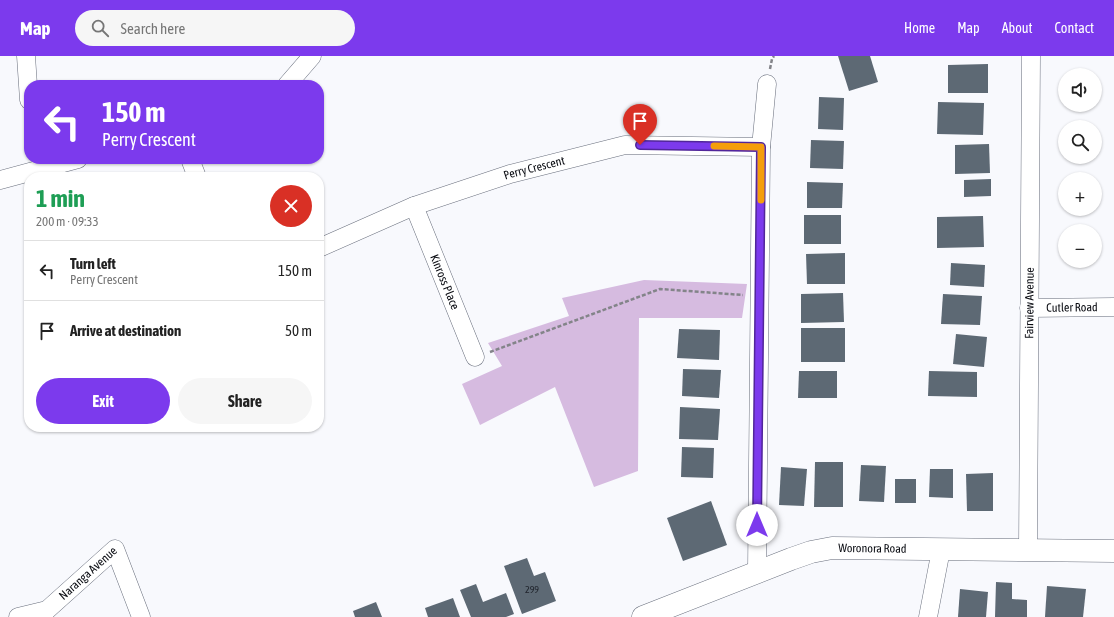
<!DOCTYPE html>
<html lang="en">
<head>
<meta charset="utf-8">
<style>
  :root { --surface:#fff; --page:#f6f6f6; --text:#222; --muted:#767676; --line:#e0e0e0; --accent:#7c3aed }
  body { margin:0; font-family:"Asap Condensed",sans-serif; background:var(--page); color:var(--text); height:100vh; display:flex; flex-direction:column; font-size:15px; white-space:nowrap }
  * { box-sizing:border-box; margin:0 }
  p { font-size:13px; color:var(--muted) }
  .icon { flex:none; width:22px; height:22px; fill:none; stroke:currentColor; stroke-width:2; stroke-linecap:round; stroke-linejoin:round }
  .map { position:relative; flex:1; overflow:hidden }
  .sheet { position:absolute; left:24px; top:116px; width:300px; height:260px; display:flex; flex-direction:column; background:var(--surface); border-radius:16px; box-shadow:0 1px 3px #0004 }
  .sheet>* { flex:none }
  .hud { position:absolute; left:24px; top:24px; width:300px; height:84px; border-radius:16px; box-shadow:0 1px 3px #0004; background:#7c3aed; color:#fff; overflow:hidden }
  .tools { position:absolute; left:1058px; top:12px; display:grid; gap:8px }
  .tools a { display:grid; place-items:center; width:44px; height:44px; border-radius:50%; background:var(--surface); box-shadow:0 1px 3px #0004; font-size:20px }
  .pin { position:absolute; display:grid; place-items:center; width:34px; height:34px; color:#fff; margin:-41px -17px; border-radius:50% 50% 50% 0; rotate:-45deg; box-shadow:0 0 4px #0007 }
  .pin .icon { rotate:45deg }
  .me { position:absolute; width:44px; margin:-22px; rotate:0deg; stroke-linejoin:round; filter:drop-shadow(0 0 3px #0008) }
  .turn { display:flex; align-items:center; gap:14px; height:84px; padding:0 12px; font-size:18px }
  .turn .icon { width:52px; height:52px; stroke-width:2.5 }
  .turn b { display:block; font-size:28px; line-height:34px }
  .round { display:grid; place-items:center; flex:none; width:42px; height:42px; border-radius:21px; background:var(--page) }
  .summary { display:flex; align-items:center; justify-content:space-between; height:68px; padding:0 12px }
  h1 { font-size:24px; font-weight:700; line-height:30px; color:#1e9e55 }
  .primary-button { display:flex; gap:8px; margin-top:auto; padding:8px 12px }
  .primary-button a { flex:1; height:46px; border-radius:24px; background:var(--accent); color:#fff; font-size:16px; font-weight:700; line-height:46px; text-align:center }
  .primary-button a+a { background:var(--page); color:var(--text) }
  ul { padding:0; list-style:none }
  li { display:flex; align-items:center; gap:12px; height:60px; padding:0 12px; border-top:1px solid var(--line) }
  li div { flex:1 }
  li b { display:block; font-size:15px }
  li em { font-style:normal }
  header { display:flex; align-items:center; gap:24px; box-sizing:border-box; height:56px; padding:0 20px; background:var(--accent); color:#fff }
  header strong { font-size:19px }
  nav { display:flex; gap:22px; margin-inline-start:auto; font-size:14px }
  .search { width:280px; height:36px; background:var(--page); display:flex; align-items:center; gap:10px; box-sizing:border-box; padding:0 14px; border-radius:22px; color:var(--muted); font-size:15px }
  .map>svg:first-child { display:block }
</style>
</head>
<body>
<header>
<strong>Map</strong>
<div class="search"><svg class="icon" aria-label="search" viewBox="0 0 24 24"><circle cx="10" cy="10" r="6"/><path d="M15 15l6 6"/></svg>Search here</div>
<nav><a>Home</a><a>Map</a><a>About</a><a>Contact</a></nav>
</header>
<div class="map">
<svg width="1114" height="561" viewBox="0 0 1114 561">
  <rect width="100%" height="100%" fill="#f8f9fd"/>
  <path fill="#d6bbe0" d="M644 224 747 228 742 262H639L638 415 594 431 555 331 480 369 462 328 502 310 488 287 569 260 562 242Z"/>
  <g fill="#5d6974">
    <path d="M838 0H870L878 26 849 35Z"/>
    <path d="M988 8V37H948V9Z"/>
    <path d="M819 41 844 42 843 74 818 73Z"/>
    <path d="M938 46 984 47 983 79 937 78Z"/>
    <path d="M811 84 844 85 843 113 810 112Z"/>
    <path d="M989 88 990 117 955 118V89Z"/>
    <path d="M991 123V140L964 141V124Z"/>
    <path d="M807 126 843 127 842 152H807Z"/>
    <rect x="804" y="159" width="37" height="29"/>
    <path d="M983 160 984 191 937 192V161Z"/>
    <path d="M845 197V228H807L806 198Z"/>
    <path d="M951 207 985 209 984 231 950 229Z"/>
    <path d="M843 237 844 266 801 267V238Z"/>
    <path d="M943 238 982 240 980 269 941 268Z"/>
    <rect x="801" y="272" width="44" height="34"/>
    <path d="M679 273 720 274 719 304 677 302Z"/>
    <path d="M956 278 987 281 984 311 953 308Z"/>
    <path d="M683 313 721 314 719 342 682 340Z"/>
    <path d="M799 315H837V342H798Z"/>
    <path d="M929 315 977 316V341L928 340Z"/>
    <path d="M680 351 720 353 718 384 679 383Z"/>
    <path d="M682 391 714 392 713 422 681 421Z"/>
    <path d="M815 406H843V451H814Z"/>
    <path d="M861 409 886 410 884 446 859 445Z"/>
    <path d="M781 411 807 413 804 450 779 449Z"/>
    <path d="M930 413H953V442L929 441Z"/>
    <path d="M993 417V455H967L966 418Z"/>
    <rect x="895" y="423" width="21" height="24"/>
    <path d="M711 445 727 489 683 505 667 462Z"/>
    <path d="M527 502 534 520 545 516 556 545 522 558 504 510Z"/>
    <path d="M996 526 1012 527V543L1027 544V561H995Z"/>
    <path d="M476 528 483 546 506 537 514 558 506 561H471L460 534Z"/>
    <path d="M1047 530 1086 533 1083 561H1045Z"/>
    <path d="M960 533 988 536 986 561H958Z"/>
    <path d="M453 542 460 561H428L425 552Z"/>
    <path d="M376 546 382 561H355L353 555Z"/>
  </g>
  <g fill="none" stroke-linecap="round" stroke-linejoin="round">
    <g stroke="#696f7d" stroke-width="19">
      <g id="street">
        <path d="M26 0 29 44"/>
        <path d="M287 29 312 0"/>
        <path d="M190 103 197 121"/>
        <path d="M0 124 78 103"/>
        <path id="s1" d="M414 150 475 301"/>
        <path id="s2" d="M319 192 414 150 510 118 625 89 761 91"/>
        <path id="s3" d="M1029 252 1114 251"/>
        <path id="s4" d="M1028 493 1031 0"/>
        <path d="M757 515 761 91 767 28"/>
        <path id="s5" d="M18 561 47 554 115 493 141 561"/>
        <path d="M928 561 941 494"/>
      </g>
    </g>
    <g stroke="#696f7d" stroke-width="23">
      <g id="secondary">
        <path id="s6" d="M643 561 791 503 811 496 832 492 1114 495"/>
      </g>
    </g>
    <g stroke="#838489" stroke-width="2.5" stroke-dasharray="4 2" stroke-linecap="butt">
      <path d="M770 13 772 3 774 0"/>
      <path d="M490 296 660 233 743 239"/>
    </g>
    <use href="#street" stroke="#fff" stroke-width="18"/>
    <use href="#secondary" stroke="#fff" stroke-width="22"/>
  </g>
  <g fill="none" stroke-linecap="round" stroke-linejoin="round">
    <g stroke="#51269a" stroke-width="10">
      <path id="route" d="M640 89 761 91 757 469"/>
    </g>
    <use href="#route" stroke="#7c3aed" stroke-width="7"/>
    <path stroke="#f59e0b" stroke-width="7" d="M714 90 761 91V144"/>
  </g>
  <g text-anchor="middle" dominant-baseline="central" stroke-width="3" stroke-linejoin="round" paint-order="stroke">
    <g font-size="10" fill="#1e222a">
      <text x="532" y="533">299</text>
    </g>
    <g font-size="12" fill="#090b11" stroke="#fff">
      <text stroke="none"><textPath href="#s2" startOffset="230">Perry Crescent</textPath></text>
      <text stroke="none"><textPath href="#s1" startOffset="82">Kinross Place</textPath></text>
      <text stroke="none"><textPath href="#s4" startOffset="246">Fairview Avenue</textPath></text>
      <text stroke="none"><textPath href="#s3" startOffset="43">Cutler Road</textPath></text>
      <text stroke="none"><textPath href="#s6" startOffset="242">Woronora Road</textPath></text>
      <text stroke="none"><textPath href="#s5" startOffset="85">Naranga Avenue</textPath></text>
    </g>
  </g>
</svg>
<div class="tools">
<a><svg class="icon" aria-label="sound" viewBox="0 0 24 24"><path d="M4 9h4l5-4v14l-5-4H4zM17 9q2 3 0 6"/></svg></a>
<a><svg class="icon" aria-label="search" viewBox="0 0 24 24"><circle cx="10" cy="10" r="6"/><path d="M15 15l6 6"/></svg></a>
<a>+</a>
<a>−</a>
</div>
<div class="pin" style="left:640px;top:89px;background:#d93025"><svg class="icon" aria-label="arrive" viewBox="0 0 24 24"><path d="M6 21V4h12l-3 4 3 4H6"/></svg></div>
<svg class="me" style="left:757px;top:469px" viewBox="-20 -20 40 40"><circle r="19" fill="#fff"/><path d="M0-13L10 11 0 6-10 11z" fill="#7c3aed"/></svg>
<div class="hud">
<div class="turn"><svg class="icon" aria-label="left" viewBox="0 0 24 24"><path d="M17 20v-9H6M10 6l-5 5 5 5"/></svg><div><b>150 m</b>Perry Crescent</div></div>
</div>
<section class="sheet">
<div class="summary"><div><h1>1 min</h1><p>200 m · 09:33</p></div><a class="round" style="background:#d93025;color:#fff"><svg class="icon" aria-label="close" viewBox="0 0 24 24"><path d="M6 6l12 12M18 6L6 18"/></svg></a></div>
<ul>
<li><svg class="icon" aria-label="left" viewBox="0 0 24 24"><path d="M17 20v-9H6M10 6l-5 5 5 5"/></svg><div><b>Turn left</b><p>Perry Crescent</p></div><em>150 m</em></li>
<li><svg class="icon" aria-label="arrive" viewBox="0 0 24 24"><path d="M6 21V4h12l-3 4 3 4H6"/></svg><div><b>Arrive at destination</b></div><em>50 m</em></li>
</ul>
<div class="primary-button"><a>Exit</a><a>Share</a></div>
</section>
</div>
</body>
</html>
